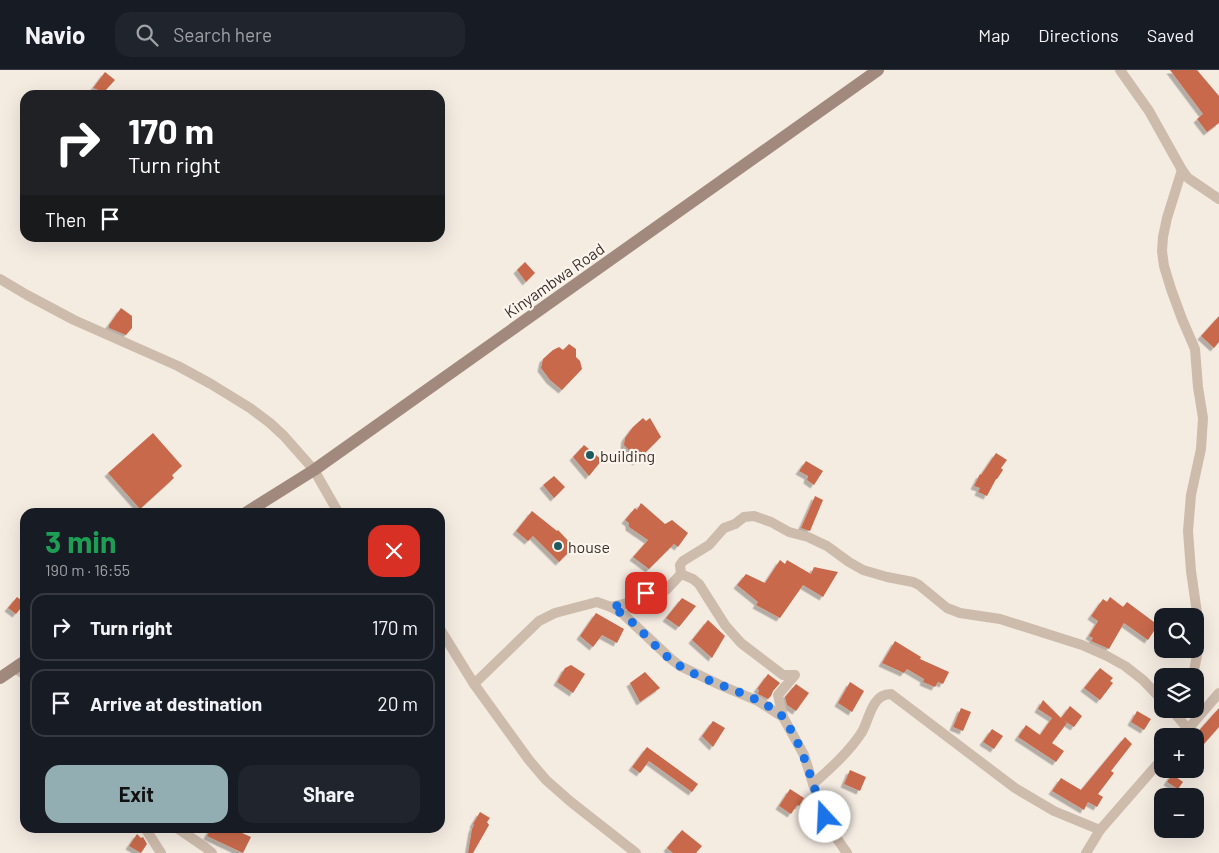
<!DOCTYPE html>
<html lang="en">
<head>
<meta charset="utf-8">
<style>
  :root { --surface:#171b24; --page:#20242c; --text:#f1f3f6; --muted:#9ea1a6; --line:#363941; --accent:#92aeb2 }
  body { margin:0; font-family:Barlow,sans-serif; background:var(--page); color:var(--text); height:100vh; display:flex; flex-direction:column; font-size:19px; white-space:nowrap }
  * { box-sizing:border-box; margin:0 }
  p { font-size:16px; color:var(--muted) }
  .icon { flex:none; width:28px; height:28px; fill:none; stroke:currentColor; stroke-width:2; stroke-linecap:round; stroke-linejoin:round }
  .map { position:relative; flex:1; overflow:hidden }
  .panel { position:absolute; left:20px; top:438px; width:425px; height:325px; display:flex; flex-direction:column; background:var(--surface); border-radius:15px; box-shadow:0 5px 20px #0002 }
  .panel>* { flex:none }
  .banner { position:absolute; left:20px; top:20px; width:425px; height:152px; border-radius:15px; box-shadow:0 5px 20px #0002; background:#202124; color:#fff; overflow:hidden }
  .fabs { position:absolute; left:1154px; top:538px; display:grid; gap:10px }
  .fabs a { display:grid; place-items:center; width:50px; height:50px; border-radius:10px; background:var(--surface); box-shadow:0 5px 20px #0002; font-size:25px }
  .pin { position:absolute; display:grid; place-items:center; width:42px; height:42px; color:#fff; margin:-21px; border-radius:10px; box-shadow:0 2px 8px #0006 }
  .me { position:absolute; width:55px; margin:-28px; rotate:340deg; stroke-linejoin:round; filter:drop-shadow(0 0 4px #0008) }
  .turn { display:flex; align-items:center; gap:18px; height:105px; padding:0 25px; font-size:22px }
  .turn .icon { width:65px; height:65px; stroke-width:2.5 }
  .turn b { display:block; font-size:35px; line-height:42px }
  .then { display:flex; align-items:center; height:48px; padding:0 25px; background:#0003; gap:10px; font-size:19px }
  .round { display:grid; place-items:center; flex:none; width:52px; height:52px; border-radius:15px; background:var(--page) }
  .head { display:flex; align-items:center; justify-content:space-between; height:85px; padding:0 25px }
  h1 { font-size:30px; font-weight:700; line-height:38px; color:#1e9e55 }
  .action { display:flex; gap:10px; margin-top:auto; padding:10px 25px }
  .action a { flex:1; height:58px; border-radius:15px; background:var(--accent); color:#111; font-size:20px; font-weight:700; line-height:58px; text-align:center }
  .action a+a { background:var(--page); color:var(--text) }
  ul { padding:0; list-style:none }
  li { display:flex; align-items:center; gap:15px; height:68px; margin:0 10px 8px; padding:0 15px; border:2px solid var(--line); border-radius:15px }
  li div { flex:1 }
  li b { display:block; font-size:19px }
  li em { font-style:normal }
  header { display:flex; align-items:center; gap:30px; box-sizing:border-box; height:70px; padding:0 25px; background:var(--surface); border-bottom:1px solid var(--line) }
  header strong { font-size:24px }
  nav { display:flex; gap:28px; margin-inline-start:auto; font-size:18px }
  .search { width:350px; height:45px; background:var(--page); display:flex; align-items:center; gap:12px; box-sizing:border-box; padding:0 18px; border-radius:15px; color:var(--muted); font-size:19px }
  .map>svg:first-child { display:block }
</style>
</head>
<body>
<header>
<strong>Navio</strong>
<div class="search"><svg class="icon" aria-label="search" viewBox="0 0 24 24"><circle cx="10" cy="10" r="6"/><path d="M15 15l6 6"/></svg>Search here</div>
<nav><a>Map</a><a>Directions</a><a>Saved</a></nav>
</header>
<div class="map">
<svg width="1219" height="783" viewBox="0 0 1219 783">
  <defs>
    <filter id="shadow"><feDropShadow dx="-3.5" dy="3.5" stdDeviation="0" flood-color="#0004"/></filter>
  </defs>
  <rect width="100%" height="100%" fill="#f4ebe1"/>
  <g fill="#c8694b" filter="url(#shadow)">
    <path d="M1170 0H1197L1219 26V53L1207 62 1197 49 1203 44Z"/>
    <path d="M105 2 115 10 104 22 93 18Z"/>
    <path d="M525 192 535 203 526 212 517 200Z"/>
    <path d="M121 238 132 246V258L126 265 109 258V255Z"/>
    <path d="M1219 246V272L1214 278 1201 266Z"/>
    <path d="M569 274 576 279V287L580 291 582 299 562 320 550 310 541 298 543 289 553 280 559 277 563 280Z"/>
    <path d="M643 348 646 351 650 348 661 367 636 392 630 384 631 382 624 375 625 368 633 357Z"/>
    <path d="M153 363 182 396 172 405 174 408 140 439 108 403Z"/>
    <path d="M584 375 602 390 589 406 573 387Z"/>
    <path d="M996 383 1007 390 1001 398 1003 400 997 409H996L987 426 978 422 980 418 974 416 980 404 981 405Z"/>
    <path d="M806 391 823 401 814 415 807 410 808 406 799 401Z"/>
    <path d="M554 406 565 417 554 428 543 415Z"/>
    <path d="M815 426 823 430 810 461 801 458Z"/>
    <path d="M641 433 665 454 672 450 688 463 678 477 674 474 649 499 633 487 648 470 629 457V453L625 450 635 438 637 440Z"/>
    <path d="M532 441 557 461 558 460 574 477 559 492 533 466 528 471 516 461Z"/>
    <path d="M780 490 785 494 787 490 811 504 814 497 838 502 823 527 803 515 780 548 756 535 758 532 737 515 746 504 765 513Z"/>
    <path d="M17 527 25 533 16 544 8 538Z"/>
    <path d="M1110 527 1123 537 1127 532 1158 555 1148 570 1124 553 1109 579 1091 571 1093 568 1089 566 1098 551 1091 546 1103 529 1107 532Z"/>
    <path d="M682 528 696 536 679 557 666 548Z"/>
    <path d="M596 543 624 559 617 573 602 565 593 577 580 566Z"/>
    <path d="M708 550 725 566 712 588 692 570Z"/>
    <path d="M895 571 921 587 920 589 949 602 943 614 938 612 935 617 923 612 924 609 907 599 904 603 882 593Z"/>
    <path d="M571 595 585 604 573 623 557 612 565 598Z"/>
    <path d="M1100 598 1113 608 1110 611 1113 613 1100 630 1084 618Z"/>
    <path d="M645 602 660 618 640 632 630 613Z"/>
    <path d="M768 604 780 613 773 621 771 626 768 629 758 624 759 620 757 619Z"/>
    <path d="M850 612 864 621 852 642 838 633Z"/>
    <path d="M796 614 809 623 796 641 787 635 785 627Z"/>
    <path d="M1043 630 1061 648 1070 636 1082 646 1074 657 1063 650 1067 653 1052 673 1064 681 1056 692 1018 667 1026 655 1040 665 1052 648 1038 639Z"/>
    <path d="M961 638 971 642 963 661 953 657Z"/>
    <path d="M1219 638V657L1204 674 1195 665Z"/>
    <path d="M1137 641 1151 649 1144 660 1131 652Z"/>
    <path d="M713 651 725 658 713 677 702 666Z"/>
    <path d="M992 659 1003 666 994 679 983 672Z"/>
    <path d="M1125 667 1132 674 1111 701 1114 703 1098 724 1103 727 1097 737 1088 732 1084 740 1052 721 1061 708 1081 720Z"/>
    <path d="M647 677 698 714 692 722 649 691 640 703 632 697Z"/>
    <path d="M850 700 866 707 860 721 844 714Z"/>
    <path d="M1172 704 1183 712 1178 719 1167 712Z"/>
    <path d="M790 719 804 728 799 736 797 735 791 744 779 736Z"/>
    <path d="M480 742 490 748 487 752 489 755 473 783H468L472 759 474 755 473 754Z"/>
    <path d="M211 758H231L251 767 243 783 207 766Z"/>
    <path d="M682 760 702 776 696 783H673L667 778Z"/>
    <path d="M137 764 141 768 143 767 147 774 141 783 129 776Z"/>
  </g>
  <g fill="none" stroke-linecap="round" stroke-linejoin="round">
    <g stroke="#cdbbac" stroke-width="10">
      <path d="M1120 0 1149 41 1182 100 1188 108 1219 129"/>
      <path d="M1182 100 1167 148 1163 167 1162 181 1164 196 1171 219 1182 249 1195 279 1198 317 1203 348 1201 379 1191 425 1188 461 1191 501 1198 550V580L1193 606"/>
      <path d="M0 209 27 225 74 250 178 296 211 314 250 338 270 353 284 366 314 400 338 442"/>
      <path d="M681 504 680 495 683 491 709 475 724 458 735 454 744 447 754 446 771 452 789 462 808 467 827 476 849 492 863 500 887 507 913 512 919 515 947 538 960 543 1000 549 1082 575 1107 586 1125 596 1143 610 1162 630"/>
      <path d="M611 537 633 532 646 523 666 520 681 504 693 509 699 514 725 555 741 573 783 605H795L778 625 783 647"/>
      <path d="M440 559 474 614 529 690 546 710 571 732 636 783"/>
      <path d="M15 598 25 605"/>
      <path d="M474 614 539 551 555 543 597 532 611 537 622 543 671 589 680 596 720 615 758 631 783 647 804 685 820 736 830 759 847 783"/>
      <path d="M1171 639 1188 659"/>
      <path d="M1182 666 1219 623"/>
      <path d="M813 714C831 698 849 682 862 662 867 653 869 642 875 633 879 627 884 624 891 624L1015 718 1054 741 1100 760"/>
      <path d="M145 758 161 783"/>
      <path d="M177 758 205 777 212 783"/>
      <path d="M1086 783 1100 760 1162 689"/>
    </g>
    <g stroke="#a18a7d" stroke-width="12">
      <path d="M247 442 314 400 878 0"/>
      <path d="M0 608 25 591"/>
    </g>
  </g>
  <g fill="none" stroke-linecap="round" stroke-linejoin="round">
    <path stroke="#1a73e8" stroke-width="9" stroke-dasharray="0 16.2" d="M646 523 633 532 611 537C638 551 654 580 680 596 710 615 756 623 782 646 787 651 789 657 792 662 808 690 813 719 825 747"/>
  </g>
  <g fill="#1f5a5e" stroke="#fbf5ee" stroke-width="2">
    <circle cx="590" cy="385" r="5"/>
    <circle cx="558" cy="476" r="5"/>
  </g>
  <g text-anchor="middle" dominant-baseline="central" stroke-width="4.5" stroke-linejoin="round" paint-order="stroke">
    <g font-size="16" fill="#3b302b" stroke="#fbf5ee">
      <text transform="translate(554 210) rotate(-35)">Kinyambwa Road</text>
    </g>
    <g font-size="16" fill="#3b302b" stroke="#fbf5ee" text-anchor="start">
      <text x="600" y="385">building</text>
      <text x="568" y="476">house</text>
    </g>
  </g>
</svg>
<div class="fabs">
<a><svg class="icon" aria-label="search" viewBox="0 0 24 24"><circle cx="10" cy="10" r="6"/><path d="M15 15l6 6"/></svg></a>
<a><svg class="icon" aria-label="layers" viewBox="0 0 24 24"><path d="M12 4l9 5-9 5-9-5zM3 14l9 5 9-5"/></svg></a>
<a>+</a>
<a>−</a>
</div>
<div class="pin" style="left:646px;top:523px;background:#d93025"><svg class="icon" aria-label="arrive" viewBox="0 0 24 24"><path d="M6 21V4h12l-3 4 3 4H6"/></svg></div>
<svg class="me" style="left:825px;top:747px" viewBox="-20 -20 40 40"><circle r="19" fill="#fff"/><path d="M0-13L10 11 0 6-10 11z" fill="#1a73e8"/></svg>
<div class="banner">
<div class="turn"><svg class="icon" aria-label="right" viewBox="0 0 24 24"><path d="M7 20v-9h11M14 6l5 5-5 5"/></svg><div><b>170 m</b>Turn right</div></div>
<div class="then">Then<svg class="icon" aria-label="arrive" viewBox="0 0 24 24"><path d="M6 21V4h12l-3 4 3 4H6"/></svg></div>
</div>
<section class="panel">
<div class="head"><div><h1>3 min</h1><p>190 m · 16:55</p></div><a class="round" style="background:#d93025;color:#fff"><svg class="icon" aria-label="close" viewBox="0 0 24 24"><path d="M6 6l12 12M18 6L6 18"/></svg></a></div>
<ul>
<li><svg class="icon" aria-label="right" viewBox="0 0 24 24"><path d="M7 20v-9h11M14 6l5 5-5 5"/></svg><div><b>Turn right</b></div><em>170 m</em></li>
<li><svg class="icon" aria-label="arrive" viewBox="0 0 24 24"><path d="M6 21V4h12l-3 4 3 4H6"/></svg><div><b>Arrive at destination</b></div><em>20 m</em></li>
</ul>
<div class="action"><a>Exit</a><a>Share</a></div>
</section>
</div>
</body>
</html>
